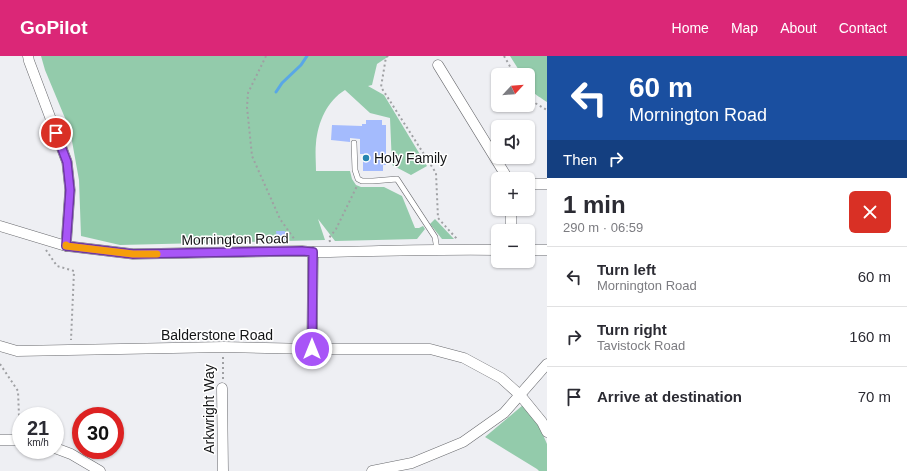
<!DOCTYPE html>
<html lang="en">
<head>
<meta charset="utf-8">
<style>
  :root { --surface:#fff; --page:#f2f2f3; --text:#2b2b33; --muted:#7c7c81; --line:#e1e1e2; --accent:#db2777 }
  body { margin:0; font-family:Helvetica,sans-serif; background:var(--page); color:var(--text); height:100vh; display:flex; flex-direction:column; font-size:15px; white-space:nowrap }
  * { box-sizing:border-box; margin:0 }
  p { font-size:13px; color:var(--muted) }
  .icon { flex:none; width:22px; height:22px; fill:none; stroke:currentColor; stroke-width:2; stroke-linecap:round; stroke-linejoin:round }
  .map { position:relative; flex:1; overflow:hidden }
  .panel { display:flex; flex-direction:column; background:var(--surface); width:360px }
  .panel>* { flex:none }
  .guide { background:#1a4fa0; color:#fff; overflow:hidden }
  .needle { width:26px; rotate:64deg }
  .controls { position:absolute; left:491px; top:12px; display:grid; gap:8px }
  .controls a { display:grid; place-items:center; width:44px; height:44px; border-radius:6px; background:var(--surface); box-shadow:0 1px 3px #0004; font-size:20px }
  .speed { position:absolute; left:12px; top:351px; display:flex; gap:8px; font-size:20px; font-weight:700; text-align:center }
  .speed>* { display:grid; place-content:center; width:52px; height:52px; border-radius:50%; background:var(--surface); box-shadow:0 1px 3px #0004; line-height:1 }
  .speed small { font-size:10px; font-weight:400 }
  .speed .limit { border:6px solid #d22; background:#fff; color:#111 }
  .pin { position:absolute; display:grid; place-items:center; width:34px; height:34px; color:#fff; margin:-17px; border:2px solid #fff; border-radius:50%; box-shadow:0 1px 4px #0007 }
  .me { position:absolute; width:44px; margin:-22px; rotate:0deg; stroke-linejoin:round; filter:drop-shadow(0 0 3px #0008) }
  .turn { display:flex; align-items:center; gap:14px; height:84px; padding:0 16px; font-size:18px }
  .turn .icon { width:52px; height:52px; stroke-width:2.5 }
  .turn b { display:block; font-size:28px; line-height:34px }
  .then { display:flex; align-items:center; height:38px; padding:0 16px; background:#0003; gap:8px; font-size:15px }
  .round { display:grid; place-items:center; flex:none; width:42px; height:42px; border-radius:6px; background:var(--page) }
  .head { display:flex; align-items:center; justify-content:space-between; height:68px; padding:0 16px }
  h1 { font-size:24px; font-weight:700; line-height:30px }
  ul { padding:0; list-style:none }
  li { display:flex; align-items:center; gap:12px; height:60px; padding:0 16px; border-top:1px solid var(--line) }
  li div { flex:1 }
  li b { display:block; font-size:15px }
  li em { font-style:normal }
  header { display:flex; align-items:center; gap:24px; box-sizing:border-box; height:56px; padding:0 20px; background:var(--accent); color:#fff }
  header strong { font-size:19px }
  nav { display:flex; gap:22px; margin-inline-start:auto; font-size:14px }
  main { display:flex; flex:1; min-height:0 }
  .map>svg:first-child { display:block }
</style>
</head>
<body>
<header>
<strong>GoPilot</strong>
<nav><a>Home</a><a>Map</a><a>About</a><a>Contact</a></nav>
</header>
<main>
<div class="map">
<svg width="547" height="415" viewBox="0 0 547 415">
  <rect width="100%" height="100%" fill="#eeeff3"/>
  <g fill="#93cbab">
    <path d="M41 0H389L377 8 372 29 368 30 384 39 427 110 411 119 392 109 390 62 370 57 345 34C327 45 318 66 316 87 315 96 316 106 316 115H350L352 123 356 129 361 131H384L402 140 415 172H419L423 170 425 173 417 183 335 185 318 163 325 184 120 189 81 180 79 124 70 74 45 14Z"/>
    <path d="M510 0H547V46C534 37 528 36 528 19H522Z"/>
    <path d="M435 163 454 183H442L430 168Z"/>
    <path d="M523 349 540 372 547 388V415H539L537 413 485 381Z"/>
  </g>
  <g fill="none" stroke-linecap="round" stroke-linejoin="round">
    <path stroke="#59a7e6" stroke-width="3" d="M276 36 282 27 301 9 307 0"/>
  </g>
  <g fill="#a4bbfd">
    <path d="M366 64H382V69H386V109H383V115H363V98H360V83L350 82V86L331 84 332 69 362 70V68H366Z"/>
    <path d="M276 175H285L286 184H277Z"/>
  </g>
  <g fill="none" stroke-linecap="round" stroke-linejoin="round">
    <g stroke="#696a6e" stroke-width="6">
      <path id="lane" d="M354 87 355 114 358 123 362 125H373L397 123 435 181 437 194"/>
    </g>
    <g stroke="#696a6e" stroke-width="11">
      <g id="street">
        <path d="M28 0 29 5 67 106 70 134 66 190"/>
        <path d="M438 9 508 123"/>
        <path d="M528 128H547"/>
        <path d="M0 170 66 190 133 198 302 195 313 196H330C386 195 442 193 498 194"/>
        <path d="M511 175V153"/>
        <path d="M528 194H547"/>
        <path d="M0 290 17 295 224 291 312 293H430L464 302 501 322 520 339 542 366 547 376"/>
        <path d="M312 293 313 196"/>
        <path d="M222 332 223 415"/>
        <path d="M0 384H21"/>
        <path d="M55 392 71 398 100 415"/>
        <path d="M372 415 412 407 463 386 504 357 547 308"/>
      </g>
    </g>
    <g stroke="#9fa0a3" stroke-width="2" stroke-dasharray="2 3" stroke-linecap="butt">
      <path d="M266 0 248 37 247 51 252 100 280 163 295 184"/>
      <path d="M388 0 386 1 381 31 436 117 438 162 456 182 457 184"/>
      <path d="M504 0 515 19"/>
      <path d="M528 41 530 44 547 54"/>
      <path d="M330 186 329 182 336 173 357 130"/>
      <path d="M46 194 57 210 74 215 71 284"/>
      <path d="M0 308 18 335 19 360 21 363"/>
      <path d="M223 323V301"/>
    </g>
    <use href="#lane" stroke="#fff" stroke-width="5"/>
    <use href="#street" stroke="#fff" stroke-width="10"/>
  </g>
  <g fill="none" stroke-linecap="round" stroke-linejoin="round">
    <g stroke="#6d37a1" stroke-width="10">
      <path id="route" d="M56 77 67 106 70 134 66 190 133 198 302 195 313 196 312 293"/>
    </g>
    <use href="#route" stroke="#a855f7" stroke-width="7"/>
    <path stroke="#f59e0b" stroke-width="7" d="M66 189V190L133 198H157"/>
  </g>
  <circle fill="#2685b1" stroke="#fff" stroke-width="1.5" cx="366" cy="102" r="4"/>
  <g text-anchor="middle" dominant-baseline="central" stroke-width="3" stroke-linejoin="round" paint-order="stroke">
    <g font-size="14" fill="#131415" stroke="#fff" text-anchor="start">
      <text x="374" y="102">Holy Family</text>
    </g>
    <g font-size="14" fill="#131415" stroke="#fff">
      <text transform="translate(235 183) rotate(-1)">Mornington Road</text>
      <text x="217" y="279">Balderstone Road</text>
      <text transform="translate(209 353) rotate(-90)">Arkwright Way</text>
    </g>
  </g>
</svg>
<div class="controls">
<a><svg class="needle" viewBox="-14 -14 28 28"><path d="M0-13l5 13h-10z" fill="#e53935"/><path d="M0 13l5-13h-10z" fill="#7c7c81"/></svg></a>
<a><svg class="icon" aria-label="sound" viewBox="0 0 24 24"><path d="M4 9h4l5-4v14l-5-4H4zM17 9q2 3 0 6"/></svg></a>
<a>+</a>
<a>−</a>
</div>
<div class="speed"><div>21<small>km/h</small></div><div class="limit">30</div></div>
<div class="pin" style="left:56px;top:77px;background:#d93025"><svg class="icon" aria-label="arrive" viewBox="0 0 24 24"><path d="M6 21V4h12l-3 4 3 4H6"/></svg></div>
<svg class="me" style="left:312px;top:293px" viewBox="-20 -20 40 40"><circle r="17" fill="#a855f7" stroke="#fff" stroke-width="3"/><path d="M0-11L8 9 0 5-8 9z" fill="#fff"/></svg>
</div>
<section class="panel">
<div class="guide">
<div class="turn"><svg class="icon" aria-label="left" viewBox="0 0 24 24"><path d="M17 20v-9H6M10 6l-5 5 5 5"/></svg><div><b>60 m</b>Mornington Road</div></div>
<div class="then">Then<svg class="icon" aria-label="right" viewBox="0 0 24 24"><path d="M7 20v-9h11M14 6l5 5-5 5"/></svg></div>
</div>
<div class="head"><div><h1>1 min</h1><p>290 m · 06:59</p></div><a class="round" style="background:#d93025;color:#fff"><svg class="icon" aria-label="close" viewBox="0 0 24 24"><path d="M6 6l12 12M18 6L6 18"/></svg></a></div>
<ul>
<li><svg class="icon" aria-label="left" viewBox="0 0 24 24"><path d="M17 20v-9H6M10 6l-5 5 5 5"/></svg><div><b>Turn left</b><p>Mornington Road</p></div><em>60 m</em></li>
<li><svg class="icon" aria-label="right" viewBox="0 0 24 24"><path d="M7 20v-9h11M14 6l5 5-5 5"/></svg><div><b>Turn right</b><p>Tavistock Road</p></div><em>160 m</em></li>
<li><svg class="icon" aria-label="arrive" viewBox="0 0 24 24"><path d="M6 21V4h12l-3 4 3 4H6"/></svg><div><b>Arrive at destination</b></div><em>70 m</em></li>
</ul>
</section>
</main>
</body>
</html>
